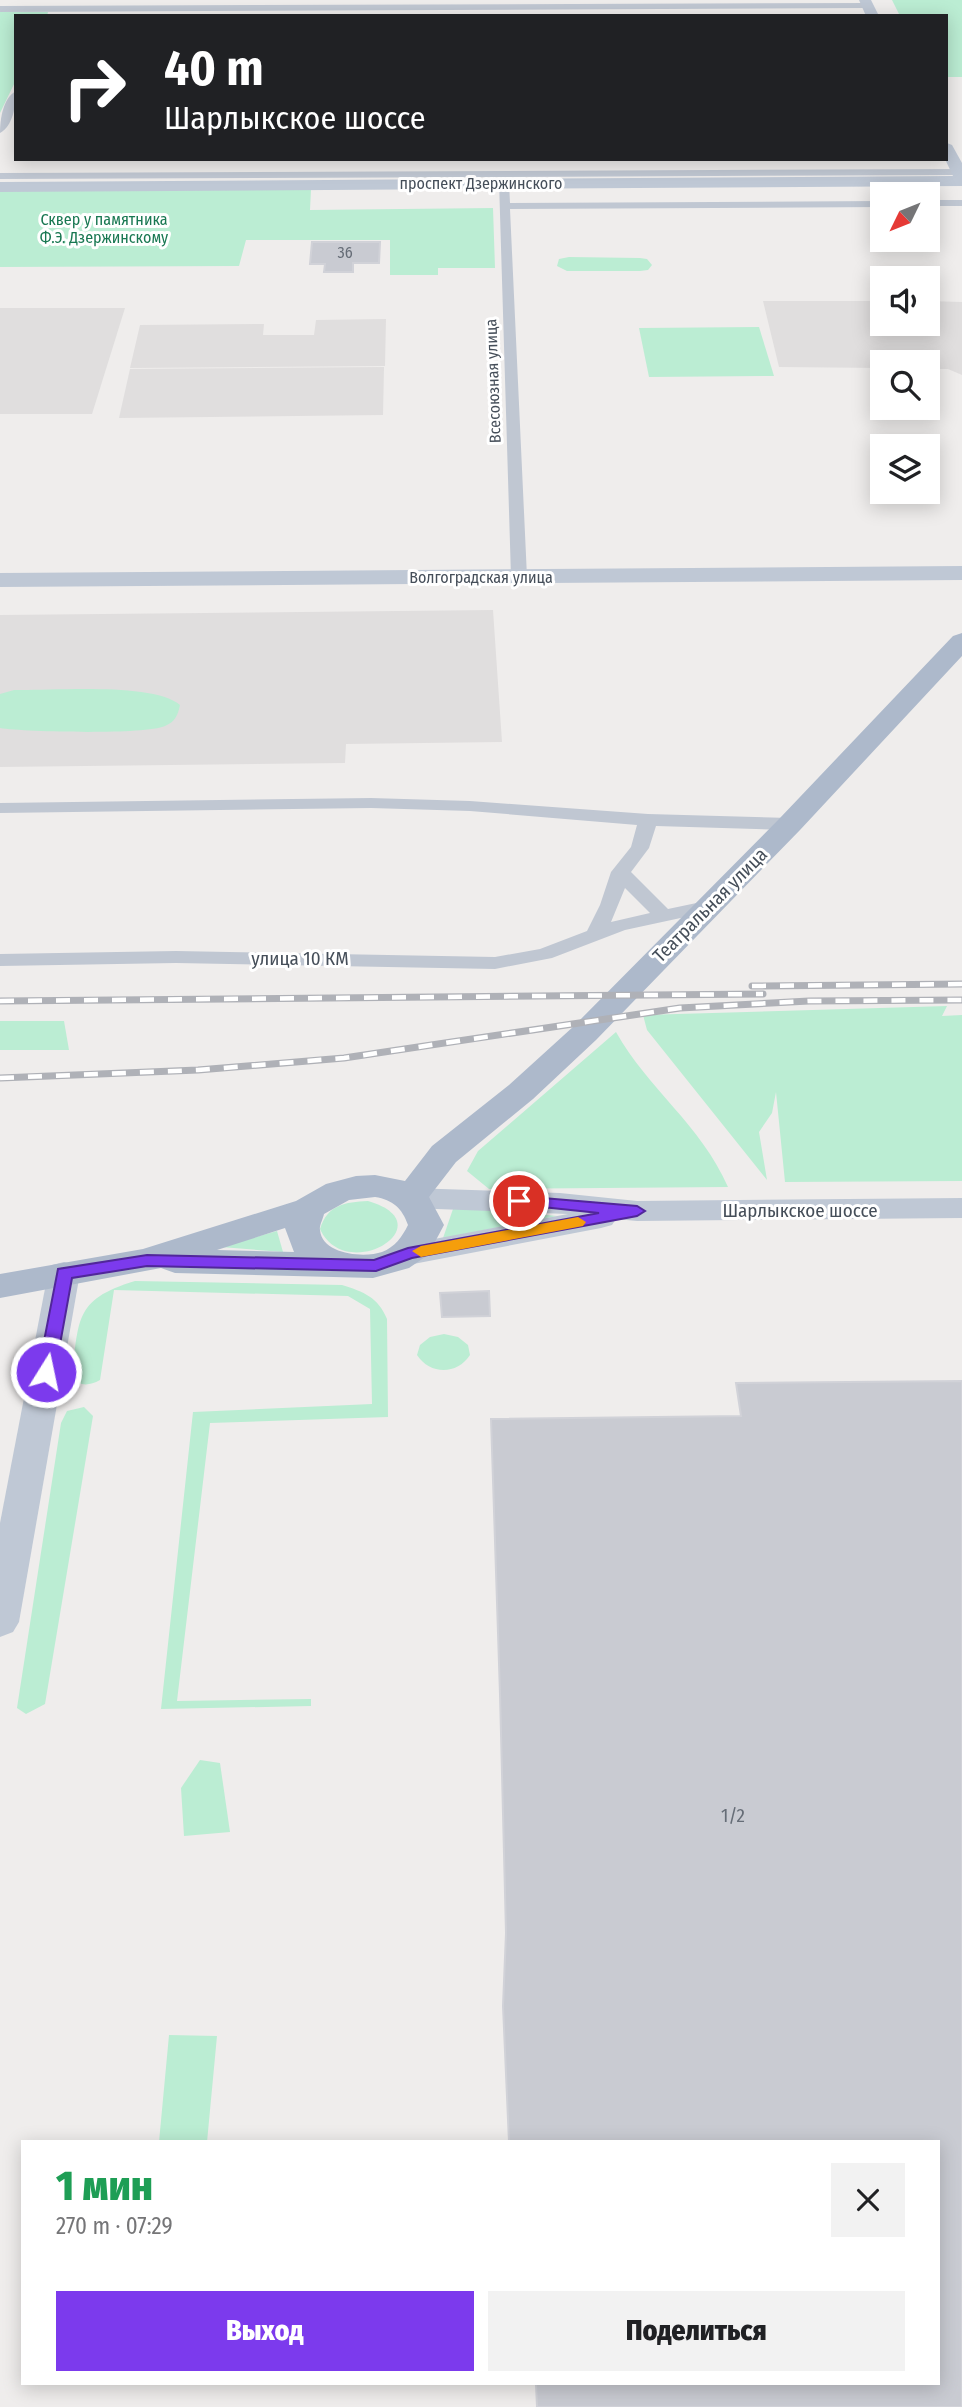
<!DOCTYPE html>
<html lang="ru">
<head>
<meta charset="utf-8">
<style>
  :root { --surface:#fff; --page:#f2f2f2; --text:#202124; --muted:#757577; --accent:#7c3aed }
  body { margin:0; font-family:"Fira Sans Condensed",sans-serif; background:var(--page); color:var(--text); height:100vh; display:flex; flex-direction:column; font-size:26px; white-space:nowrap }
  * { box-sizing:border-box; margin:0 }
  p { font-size:23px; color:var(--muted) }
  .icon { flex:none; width:38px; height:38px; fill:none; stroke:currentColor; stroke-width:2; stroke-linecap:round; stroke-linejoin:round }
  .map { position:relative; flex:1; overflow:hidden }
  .sheet { position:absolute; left:21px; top:2140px; width:919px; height:245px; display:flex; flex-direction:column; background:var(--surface); border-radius:0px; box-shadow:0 4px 18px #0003 }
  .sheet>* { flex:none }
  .banner { position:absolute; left:14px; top:14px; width:934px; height:147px; border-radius:0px; box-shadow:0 4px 18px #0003; background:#202124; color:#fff; overflow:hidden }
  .needle { width:46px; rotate:227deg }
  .tools { position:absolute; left:870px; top:182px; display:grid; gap:14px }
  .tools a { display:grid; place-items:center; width:70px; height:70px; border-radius:0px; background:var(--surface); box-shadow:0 4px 18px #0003; font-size:35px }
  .pin { position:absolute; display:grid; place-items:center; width:60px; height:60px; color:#fff; margin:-30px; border:4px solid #fff; border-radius:50%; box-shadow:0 2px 7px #0007 }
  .me { position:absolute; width:77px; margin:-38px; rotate:10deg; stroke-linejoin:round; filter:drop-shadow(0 0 5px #0008) }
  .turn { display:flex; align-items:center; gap:24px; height:147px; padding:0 35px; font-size:32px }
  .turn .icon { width:91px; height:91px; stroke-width:2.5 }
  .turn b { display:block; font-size:49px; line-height:60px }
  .round { display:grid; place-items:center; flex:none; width:74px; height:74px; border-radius:0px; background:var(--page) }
  .headline { display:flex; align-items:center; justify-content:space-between; height:119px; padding:0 35px }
  h1 { font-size:42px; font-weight:800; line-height:52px; color:#1e9e55 }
  .primary-button { display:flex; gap:14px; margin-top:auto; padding:14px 35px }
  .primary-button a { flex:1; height:80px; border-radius:0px; background:var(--accent); color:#fff; font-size:28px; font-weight:800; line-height:80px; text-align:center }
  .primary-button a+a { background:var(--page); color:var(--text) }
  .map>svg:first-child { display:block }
</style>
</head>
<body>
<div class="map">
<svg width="962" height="2407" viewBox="0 0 962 2407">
  <rect width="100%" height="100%" fill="#efedec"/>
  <g fill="#e0dede">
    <path d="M763 301H882V324H928V301L962 302V375L948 369H928V362H882V368L779 367Z"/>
    <path d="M0 308H125L92 414H0Z"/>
    <path d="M386 319 385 366 130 368 140 325 264 324 263 335H314L316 320Z"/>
    <path d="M384 367 383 415 119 418 130 369Z"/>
    <path d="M493 610 502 742 346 744 345 763 0 767V615Z"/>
  </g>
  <g fill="#bbedd3">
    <path d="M892 0H962V77H947V16H900Z"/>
    <path d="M0 12H48L47 16H16V80L0 113Z"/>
    <path d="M311 189 310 210 493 208 495 268H438V275H390V240H246L239 266 0 267V191Z"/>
    <path d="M569 257 640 258 647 259 652 265 648 270 640 271H567L557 266 559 259Z"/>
    <path d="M759 327 774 376 649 377 639 328Z"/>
    <path d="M14 690C52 691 153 682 180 705 178 715 175 722 165 726 144 735 25 732 0 728V694Z"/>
    <path d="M947 1006 942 1016 962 1015V1181L785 1182 776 1092 772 1113 759 1132 767 1180 647 1030 643 1015Z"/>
    <path d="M0 1021H64L69 1050H0Z"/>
    <path d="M616 1032C648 1089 701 1125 728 1187L489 1189 467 1171 478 1151Z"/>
    <path d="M368 1201C447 1224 346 1286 320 1229 327 1205 345 1202 368 1201Z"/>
    <path d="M454 1206 557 1216 443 1238Z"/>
    <path d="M277 1231 283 1252 221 1247Z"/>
    <path d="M135 1281 342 1285C364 1292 378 1297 387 1319L388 1417 210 1423 177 1701 311 1699V1706L161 1709 193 1412 372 1404 370 1309 348 1296 114 1290 100 1380C89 1386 81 1386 71 1379 80 1321 72 1300 135 1281Z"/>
    <path d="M444 1334 458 1337 468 1345 470 1355C457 1375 430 1375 417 1355L420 1345 430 1337Z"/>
    <path d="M84 1407 93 1416 45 1704 26 1714 17 1708 61 1423 67 1411Z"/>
    <path d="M200 1760 220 1763 230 1832 184 1836 181 1788Z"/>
    <path d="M169 2035 217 2036 207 2142H159Z"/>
  </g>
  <g fill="#c9cbd2" stroke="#d1d2d8" stroke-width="2">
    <path d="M312 242H380L379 263H353V272H324L325 264H310Z"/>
    <path d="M489 1291 490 1316 442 1317 440 1293Z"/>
    <path d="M962 1381V2407H537L536 2384H938V2142H509L503 2006 506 1933 500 1694 491 1419 741 1416 736 1383Z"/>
  </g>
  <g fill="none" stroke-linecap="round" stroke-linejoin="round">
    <g fill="#c0c7d2" fill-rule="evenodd">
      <path d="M870 3V7L867 8 0 12V6Z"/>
      <path d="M16 91C16 105 13 126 0 133 0 119 3 98 16 91Z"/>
      <path d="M962 169V175L0 179V173Z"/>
      <path d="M499 181 509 183 510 203 882 201V207L510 209 527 577 519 582 511 577Z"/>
      <rect x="928" y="200" width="34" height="6"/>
      <path d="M371 798 470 801 648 814 790 818 799 824 790 830 656 826 649 848 631 872 668 909 706 901 713 903 716 907 713 911 625 930 552 958 495 969 176 963 0 966V954L176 951 495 957 540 949 587 931 600 905 611 872 631 847 637 825 470 811 371 808 0 813V803ZM625 888 650 913 611 922Z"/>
    </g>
    <g fill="#bfc8d5" fill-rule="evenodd">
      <path d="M859 0H871L879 16H866Z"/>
      <path d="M947 143 952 145 962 163V186L0 192V182L953 176 945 159Z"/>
      <path d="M962 566V580L0 587V573Z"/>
      <path d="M410 1188 560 1193 637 1201 962 1198V1218L637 1221 616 1219 612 1225 601 1228 408 1265 397 1262 392 1254 397 1246 568 1214 410 1208 399 1205 394 1198 399 1191Z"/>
      <path d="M64 1262 76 1265 80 1273 19 1622 13 1632 0 1637V1523L48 1273 52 1265Z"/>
    </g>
    <path fill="#adb9cb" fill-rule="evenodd" d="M962 633V656L800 830 596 1040 533 1099 456 1162 429 1197 444 1225 428 1255 409 1268 373 1278 175 1273 161 1268 0 1298V1274L143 1249 296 1201 326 1184 356 1176 375 1175 405 1181 432 1146 509 1085 574 1026 780 818 953 636ZM375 1197C393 1200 402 1208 408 1225 402 1237 395 1247 382 1252 365 1258 322 1255 320 1230 319 1226 323 1219 324 1214L349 1200ZM285 1228 294 1252 217 1250Z"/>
    <g stroke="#afb1b7" stroke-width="7">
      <g id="rail">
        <path d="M752 986 962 984"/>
        <path d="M0 1001 763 994"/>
        <path d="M0 1078 198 1070 344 1058 680 1008 809 1001 962 1000"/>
      </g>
    </g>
    <use href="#rail" stroke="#fff" stroke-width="4.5" stroke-dasharray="14" stroke-linecap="butt"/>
  </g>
  <path fill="#7c3aed" stroke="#51269a" stroke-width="2" d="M519 1196 637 1206 645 1211 637 1216 412 1258 376 1271 147 1266 72 1278 55 1372 46 1378 38 1372 58 1269 147 1255 374 1260 408 1248 599 1213 514 1204 511 1201Z"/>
  <path fill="#f59e0b" d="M578 1217 586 1222 583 1226 421 1257 412 1251 421 1246Z"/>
  <g text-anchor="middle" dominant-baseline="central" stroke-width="6" stroke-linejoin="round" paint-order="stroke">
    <g font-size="16" fill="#454e59" stroke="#fff">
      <text x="481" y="183">проспект Дзержинского</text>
      <text transform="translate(493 381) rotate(-92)">Всесоюзная улица</text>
      <text x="481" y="577">Волгоградская улица</text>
    </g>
    <g font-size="16" fill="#197852" stroke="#fff">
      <text x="104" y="219">Сквер у памятника<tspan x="104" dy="18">Ф.Э. Дзержинскому</tspan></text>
    </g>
    <g font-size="16" fill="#666d77">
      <text x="345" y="252">36</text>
    </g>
    <g font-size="19" fill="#454e59" stroke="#fff">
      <text transform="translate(710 905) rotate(-45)">Театральная улица</text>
      <text x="300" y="958">улица 10 КМ</text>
      <text x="800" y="1210">Шарлыкское шоссе</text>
    </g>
    <g font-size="19" fill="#666d77">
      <text x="733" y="1815">1/2</text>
    </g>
  </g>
</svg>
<div class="tools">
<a><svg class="needle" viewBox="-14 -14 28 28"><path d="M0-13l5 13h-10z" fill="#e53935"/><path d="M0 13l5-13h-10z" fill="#757577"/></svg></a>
<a><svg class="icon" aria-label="sound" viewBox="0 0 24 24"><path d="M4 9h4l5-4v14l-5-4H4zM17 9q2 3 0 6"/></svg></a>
<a><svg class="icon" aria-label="search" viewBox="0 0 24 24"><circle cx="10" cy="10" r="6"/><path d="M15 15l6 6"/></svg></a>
<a><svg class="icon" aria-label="layers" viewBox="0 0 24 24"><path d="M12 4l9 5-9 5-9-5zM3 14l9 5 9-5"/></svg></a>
</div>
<div class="pin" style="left:519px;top:1201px;background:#d93025"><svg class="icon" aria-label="arrive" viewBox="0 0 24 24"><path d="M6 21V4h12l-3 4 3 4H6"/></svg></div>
<svg class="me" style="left:46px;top:1372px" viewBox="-20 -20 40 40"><circle r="17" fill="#7c3aed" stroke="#fff" stroke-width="3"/><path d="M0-11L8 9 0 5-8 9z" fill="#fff"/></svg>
<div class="banner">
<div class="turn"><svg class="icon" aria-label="right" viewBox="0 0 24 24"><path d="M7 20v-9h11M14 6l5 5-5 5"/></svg><div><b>40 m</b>Шарлыкское шоссе</div></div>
</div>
<section class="sheet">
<div class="headline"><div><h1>1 мин</h1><p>270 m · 07:29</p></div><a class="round"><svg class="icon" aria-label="close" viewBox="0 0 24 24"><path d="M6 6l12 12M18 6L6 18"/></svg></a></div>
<div class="primary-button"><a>Выход</a><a>Поделиться</a></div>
</section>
</div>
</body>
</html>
